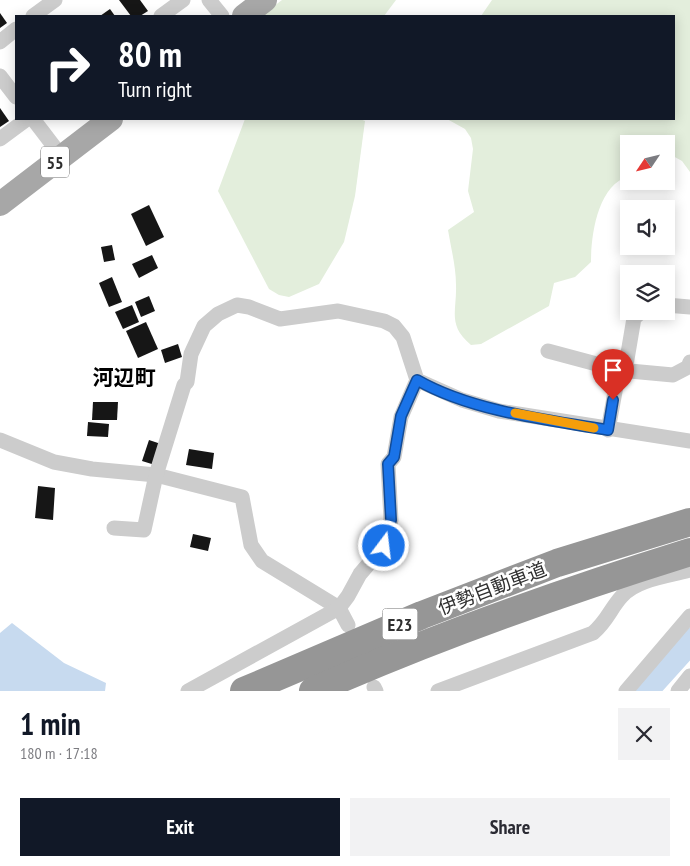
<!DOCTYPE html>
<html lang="en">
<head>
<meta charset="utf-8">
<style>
  :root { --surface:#fff; --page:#f2f2f3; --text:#2b2b33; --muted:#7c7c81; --accent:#111827 }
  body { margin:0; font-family:"PT Sans Narrow","Noto Sans JP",sans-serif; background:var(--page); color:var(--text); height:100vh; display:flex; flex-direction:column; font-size:19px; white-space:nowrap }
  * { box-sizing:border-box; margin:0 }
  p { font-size:16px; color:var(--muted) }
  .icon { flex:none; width:28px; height:28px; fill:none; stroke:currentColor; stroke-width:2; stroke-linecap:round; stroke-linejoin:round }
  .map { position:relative; height:691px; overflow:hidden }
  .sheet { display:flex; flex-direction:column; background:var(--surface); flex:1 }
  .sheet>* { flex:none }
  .guide { position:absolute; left:15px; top:15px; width:660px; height:105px; border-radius:0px; box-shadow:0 2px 12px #0003; background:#111827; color:#fff; overflow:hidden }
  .needle { width:32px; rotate:235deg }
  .fabs { position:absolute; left:620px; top:135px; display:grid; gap:10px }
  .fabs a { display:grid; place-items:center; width:55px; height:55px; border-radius:0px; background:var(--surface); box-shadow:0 2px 12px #0003; font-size:25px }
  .pin { position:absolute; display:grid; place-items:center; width:42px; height:42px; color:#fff; margin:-51px -21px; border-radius:50% 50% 50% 0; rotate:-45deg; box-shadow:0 0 5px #0007 }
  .pin .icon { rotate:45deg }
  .me { position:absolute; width:55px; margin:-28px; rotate:15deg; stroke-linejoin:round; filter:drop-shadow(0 0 4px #0008) }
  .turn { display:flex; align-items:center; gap:18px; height:105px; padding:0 20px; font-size:22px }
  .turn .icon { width:65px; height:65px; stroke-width:2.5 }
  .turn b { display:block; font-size:35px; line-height:42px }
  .round { display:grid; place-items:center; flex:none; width:52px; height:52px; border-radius:0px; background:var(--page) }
  .summary { display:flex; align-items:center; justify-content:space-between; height:85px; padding:0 20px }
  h1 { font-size:30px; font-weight:800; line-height:38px; color:var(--accent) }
  .primary-button { display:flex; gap:10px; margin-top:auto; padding:10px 20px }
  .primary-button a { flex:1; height:58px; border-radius:0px; background:var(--accent); color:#fff; font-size:20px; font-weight:800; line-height:58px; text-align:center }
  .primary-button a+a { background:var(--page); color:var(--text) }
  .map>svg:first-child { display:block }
</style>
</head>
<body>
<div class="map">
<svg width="690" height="691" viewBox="0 0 690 691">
  <rect width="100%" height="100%" fill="#fff"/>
  <g fill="#e3eedc">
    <path d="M282 0H396L384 16H261Z"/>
    <path d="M492 0H690V172L682 161 673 156 666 159V144H629V176C598 185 591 234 591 262L575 277 554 283 549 306 481 344 471 345C447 325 457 311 456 285 456 267 451 248 448 230L474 212 468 191 473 149 471 138 465 129 447 119H674V16H481Z"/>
    <path d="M245 119H360L365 121 355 196 344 242 319 284 289 297 279 295 269 289 218 191Z"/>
  </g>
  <path fill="#c7daef" d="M12 623 64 663 106 683 105 691H0V633Z"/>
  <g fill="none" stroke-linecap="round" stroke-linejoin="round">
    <path stroke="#c7daef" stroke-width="26" d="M645 691 690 641"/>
  </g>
  <g fill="#161616">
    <path d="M119 0H140L148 11 140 16H131Z"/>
    <path d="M110 9 115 16H100Z"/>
    <path d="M0 13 7 23 0 28Z"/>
    <path d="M0 108 9 121 0 127Z"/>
    <path d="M149 205 164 237 146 246 131 214Z"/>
    <path d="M112 245 115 260 104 262 101 247Z"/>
    <path d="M152 255 158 268 139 278 132 264Z"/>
    <path d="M112 277 122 302 109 307 99 283Z"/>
    <path d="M149 296 155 311 141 317 135 302Z"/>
    <path d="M132 305 139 322 123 329 115 312Z"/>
    <path d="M146 322 158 349 138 358 126 331Z"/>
    <path d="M178 344 182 357 165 363 161 350Z"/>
    <path d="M93 402H118L117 420H92Z"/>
    <path d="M88 422 109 424 108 437 87 436Z"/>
    <path d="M149 440 161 444 155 465 142 461Z"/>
    <path d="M189 449 214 453 212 469 186 465Z"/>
    <path d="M38 486 55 488 53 520 35 518Z"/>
    <path d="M193 534 211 538 208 551 190 547Z"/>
  </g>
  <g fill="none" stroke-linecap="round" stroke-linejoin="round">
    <g stroke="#ccc" stroke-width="15">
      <path d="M209 0 222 16"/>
      <path d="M33 16 55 0"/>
      <path d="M161 16 183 0"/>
      <path d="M0 42 16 29"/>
      <path d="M0 76 16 97"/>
      <path d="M33 119 62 157"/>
      <path d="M0 139 27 119"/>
      <path d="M666 305 690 307"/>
      <path d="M548 351 619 370 673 375 688 367 690 362"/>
      <path d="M625 371 634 318 642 311"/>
      <path d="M608 430 619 370"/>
      <path d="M0 440 54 462 92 469 156 475 242 497 251 545 262 561 339 608 348 625"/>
      <path d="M114 528 144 530 156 475 184 385 187 382 191 354 204 326 218 314 237 305 249 307 280 319 338 311 384 321 394 326 403 337 417 380 462 400 499 411 690 441"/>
      <path d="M374 687 376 691"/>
      <path d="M188 691 339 608 348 596 360 574 384 546 391 520 388 464 394 457 401 417 417 380"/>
      <path d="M438 691 593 633C608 620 610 609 622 596 637 579 669 576 690 570"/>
      <path d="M626 691 690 616"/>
      <path d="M678 691 690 676"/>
    </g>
    <g stroke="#a7a7a7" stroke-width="24">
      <path d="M244 16 265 0"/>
      <path d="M0 204 111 119"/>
    </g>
    <g stroke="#969696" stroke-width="28">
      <path d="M244 691 422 615 557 563 690 522"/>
      <path d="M313 691C436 636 562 592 690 552"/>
    </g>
  </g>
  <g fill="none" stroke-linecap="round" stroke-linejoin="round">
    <g stroke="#114b97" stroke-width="12">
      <path id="route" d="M384 546 391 520 388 464 394 457 401 416 417 380C471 411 547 420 608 430L613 400"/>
    </g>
    <use href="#route" stroke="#1a73e8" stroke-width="9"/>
    <path stroke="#f59e0b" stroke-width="9" d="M515 413 594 428"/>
  </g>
  <g text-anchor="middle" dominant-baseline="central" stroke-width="5" stroke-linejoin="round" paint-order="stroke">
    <g fill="#fff" stroke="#6d6d6d" stroke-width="1">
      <rect x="41" y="146.5" width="28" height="31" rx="4"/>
      <rect x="382.5" y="608.5" width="35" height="31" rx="4"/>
    </g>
    <g font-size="18" font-weight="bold" fill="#2f2f2f">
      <text x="55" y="162">55</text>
      <text x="400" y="624">E23</text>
    </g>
    <g font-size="19" fill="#2f2f2f" stroke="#fff">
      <text transform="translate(492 588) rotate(-21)">伊勢自動車道</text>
    </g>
    <g font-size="21" font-weight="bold" fill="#000" stroke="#fff">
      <text x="124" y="377">河辺町</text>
    </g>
  </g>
</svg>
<div class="fabs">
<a><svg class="needle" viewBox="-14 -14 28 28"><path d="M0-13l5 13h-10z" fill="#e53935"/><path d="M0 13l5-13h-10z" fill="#7c7c81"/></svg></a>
<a><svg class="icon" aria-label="sound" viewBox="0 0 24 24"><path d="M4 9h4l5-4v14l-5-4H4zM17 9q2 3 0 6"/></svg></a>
<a><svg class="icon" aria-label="layers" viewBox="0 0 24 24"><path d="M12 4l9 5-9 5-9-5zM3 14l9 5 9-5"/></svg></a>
</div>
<div class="pin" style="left:613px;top:400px;background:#d93025"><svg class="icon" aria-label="arrive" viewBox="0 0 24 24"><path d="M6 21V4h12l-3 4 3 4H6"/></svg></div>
<svg class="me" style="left:384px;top:546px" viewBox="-20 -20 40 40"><circle r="17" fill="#1a73e8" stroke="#fff" stroke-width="3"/><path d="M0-11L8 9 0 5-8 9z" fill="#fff"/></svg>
<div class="guide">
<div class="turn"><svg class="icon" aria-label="right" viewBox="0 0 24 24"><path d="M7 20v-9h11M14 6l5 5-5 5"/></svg><div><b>80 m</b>Turn right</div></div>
</div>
</div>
<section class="sheet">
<div class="summary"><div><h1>1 min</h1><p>180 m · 17:18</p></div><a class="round"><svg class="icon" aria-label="close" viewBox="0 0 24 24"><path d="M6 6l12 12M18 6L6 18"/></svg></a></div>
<div class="primary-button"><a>Exit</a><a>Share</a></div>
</section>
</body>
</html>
